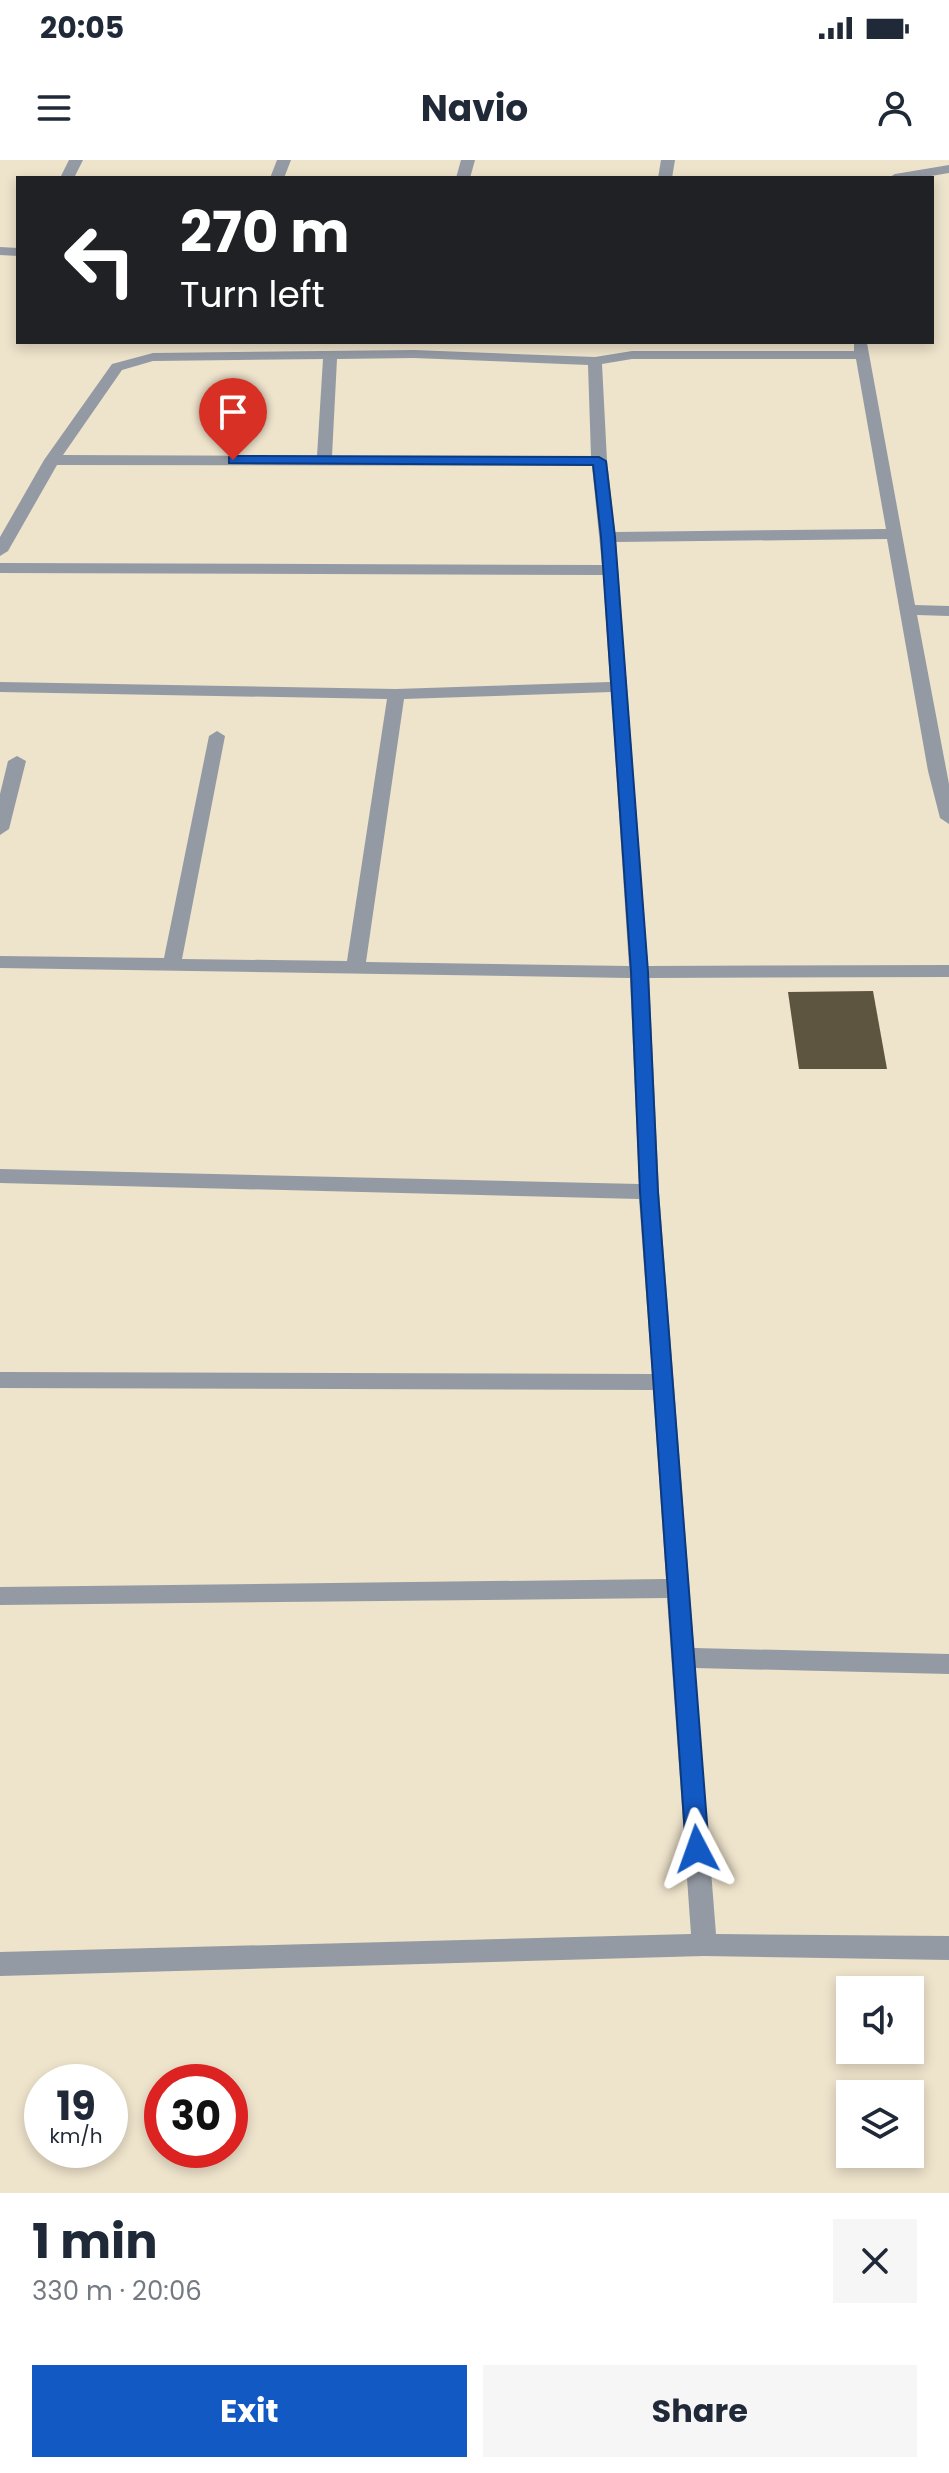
<!DOCTYPE html>
<html lang="en">
<head>
<meta charset="utf-8">
<style>
  :root { --surface:#fff; --page:#f6f6f7; --text:#1f2937; --muted:#747a83; --accent:#1259c4 }
  body { margin:0; font-family:Poppins,sans-serif; background:var(--page); color:var(--text); height:100vh; display:flex; flex-direction:column; font-size:30px; white-space:nowrap }
  * { box-sizing:border-box; margin:0 }
  p { font-size:26px; color:var(--muted) }
  .icon { flex:none; width:44px; height:44px; fill:none; stroke:currentColor; stroke-width:2; stroke-linecap:round; stroke-linejoin:round }
  .map { position:relative; height:2033px; overflow:hidden }
  .drawer { display:flex; flex-direction:column; background:var(--surface); flex:1 }
  .drawer>* { flex:none }
  .guide { position:absolute; left:16px; top:16px; width:918px; height:168px; border-radius:0px; box-shadow:0 4px 12px #0003; background:#202124; color:#fff; overflow:hidden }
  .buttons { position:absolute; left:836px; top:1816px; display:grid; gap:16px }
  .buttons a { display:grid; place-items:center; width:88px; height:88px; border-radius:0px; background:var(--surface); box-shadow:0 4px 12px #0003; font-size:40px }
  .speed { position:absolute; left:24px; top:1904px; display:flex; gap:16px; font-size:40px; font-weight:700; text-align:center }
  .speed>* { display:grid; place-content:center; width:104px; height:104px; border-radius:50%; background:var(--surface); box-shadow:0 4px 12px #0003; line-height:1 }
  .speed small { font-size:20px; font-weight:400 }
  .speed .limit { border:12px solid #d22; background:#fff; color:#111 }
  .pin { position:absolute; display:grid; place-items:center; width:68px; height:68px; color:#fff; margin:-82px -34px; border-radius:50% 50% 50% 0; rotate:-45deg; box-shadow:0 0 8px #0007 }
  .pin .icon { rotate:45deg }
  .me { position:absolute; width:88px; margin:-44px; rotate:356deg; stroke-linejoin:round; filter:drop-shadow(0 0 6px #0008) }
  .turn { display:flex; align-items:center; gap:28px; height:168px; padding:0 32px; font-size:36px }
  .turn .icon { width:104px; height:104px; stroke-width:2.5 }
  .turn b { display:block; font-size:56px; line-height:68px }
  .round { display:grid; place-items:center; flex:none; width:84px; height:84px; border-radius:0px; background:var(--page) }
  .overview { display:flex; align-items:center; justify-content:space-between; height:136px; padding:0 32px }
  h1 { font-size:48px; font-weight:700; line-height:60px }
  .cta { display:flex; gap:16px; margin-top:auto; padding:16px 32px }
  .cta a { flex:1; height:92px; border-radius:0px; background:var(--accent); color:#fff; font-size:32px; font-weight:700; line-height:92px; text-align:center }
  .cta a+a { background:var(--page); color:var(--text) }
  .status { display:flex; justify-content:space-between; align-items:center; height:56px; padding:0 40px; background:var(--surface); direction:ltr }
  .status svg { height:22px; fill:currentColor }
  header { display:flex; justify-content:space-between; align-items:center; height:104px; padding:0 32px; background:var(--surface); font-size:36px; font-weight:700 }
  .map>svg:first-child { display:block }
</style>
</head>
<body>
<div class="status"><b>20:05</b><svg viewBox="0 0 49 12"><path d="M0 12V9h3v3zM5 12V6h3v6zM10 12V3h3v9zM15 12V0h3v12zM26 1h20v11H26zM47 4h2v5h-2z"/></svg></div>
<header><svg class="icon" aria-label="menu" viewBox="0 0 24 24"><path d="M4 6h16M4 12h16M4 18h16"/></svg>Navio<svg class="icon" aria-label="person" viewBox="0 0 24 24"><circle cx="12" cy="8" r="4"/><path d="M4 21q1-7 8-7t8 7"/></svg></header>
<div class="map">
<svg width="949" height="2033" viewBox="0 0 949 2033">
  <rect width="100%" height="100%" fill="#eee3cb"/>
  <path fill="#5e5541" d="M873 831 887 909H799L788 832Z"/>
  <g fill="none" stroke-linecap="round" stroke-linejoin="round">
    <g fill="#949aa3" fill-rule="evenodd">
      <path d="M69 0H83L74 18H60Z"/>
      <path d="M277 0H291L284 18H270Z"/>
      <path d="M461 0H475L470 18H456Z"/>
      <path d="M661 0H675L672 18H658Z"/>
      <path d="M949 5V13L919 18H888L895 14Z"/>
      <path d="M0 87 18 88V96L0 95Z"/>
      <path d="M854 182 867 183 915 445 949 446V456L917 455 949 624V664L940 658 928 611 887 379 616 382 648 806 949 805V817L649 818 659 1032 694 1488 949 1494V1514L695 1508 716 1774 949 1776V1800L704 1796 0 1816V1792L691 1774 667 1438 0 1445V1427L666 1419 653 1230 0 1228V1212L652 1214 639 1039 0 1023V1009L639 1024 630 818 0 808V796L164 798 209 576 217 571 225 576 182 799 347 801 387 539 0 532V522L396 529 610 522 603 415 0 413V403L602 405 592 306 57 305 8 391 0 396V377L44 300 112 204 153 193 414 190 595 197 632 191H854ZM414 198 588 205 591 296H332L337 199ZM323 199 317 296 63 295 122 210 153 201ZM632 199H856L886 369 615 372 607 301 602 204ZM611 532 629 806 366 802 404 539Z"/>
      <path d="M17 596 26 601 9 669 0 675V634L8 601Z"/>
    </g>
  </g>
  <path fill="#1259c4" stroke="#0c3a7f" stroke-width="2" d="M233 296 599 297 606 301 615 377 648 812 658 1032 709 1689 705 1696 697 1699 689 1696 686 1689 640 1032 631 812 601 377 593 305 229 303V297Z"/>
</svg>
<div class="buttons">
<a><svg class="icon" aria-label="sound" viewBox="0 0 24 24"><path d="M4 9h4l5-4v14l-5-4H4zM17 9q2 3 0 6"/></svg></a>
<a><svg class="icon" aria-label="layers" viewBox="0 0 24 24"><path d="M12 4l9 5-9 5-9-5zM3 14l9 5 9-5"/></svg></a>
</div>
<div class="speed"><div>19<small>km/h</small></div><div class="limit">30</div></div>
<div class="pin" style="left:233px;top:300px;background:#d93025"><svg class="icon" aria-label="arrive" viewBox="0 0 24 24"><path d="M6 21V4h12l-3 4 3 4H6"/></svg></div>
<svg class="me" style="left:697px;top:1689px" viewBox="-20 -20 40 40"><path d="M0-17L14 15 0 8-14 15z" fill="#1259c4" stroke="#fff" stroke-width="4"/></svg>
<div class="guide">
<div class="turn"><svg class="icon" aria-label="left" viewBox="0 0 24 24"><path d="M17 20v-9H6M10 6l-5 5 5 5"/></svg><div><b>270 m</b>Turn left</div></div>
</div>
</div>
<section class="drawer">
<div class="overview"><div><h1>1 min</h1><p>330 m · 20:06</p></div><a class="round"><svg class="icon" aria-label="close" viewBox="0 0 24 24"><path d="M6 6l12 12M18 6L6 18"/></svg></a></div>
<div class="cta"><a>Exit</a><a>Share</a></div>
</section>
</body>
</html>
